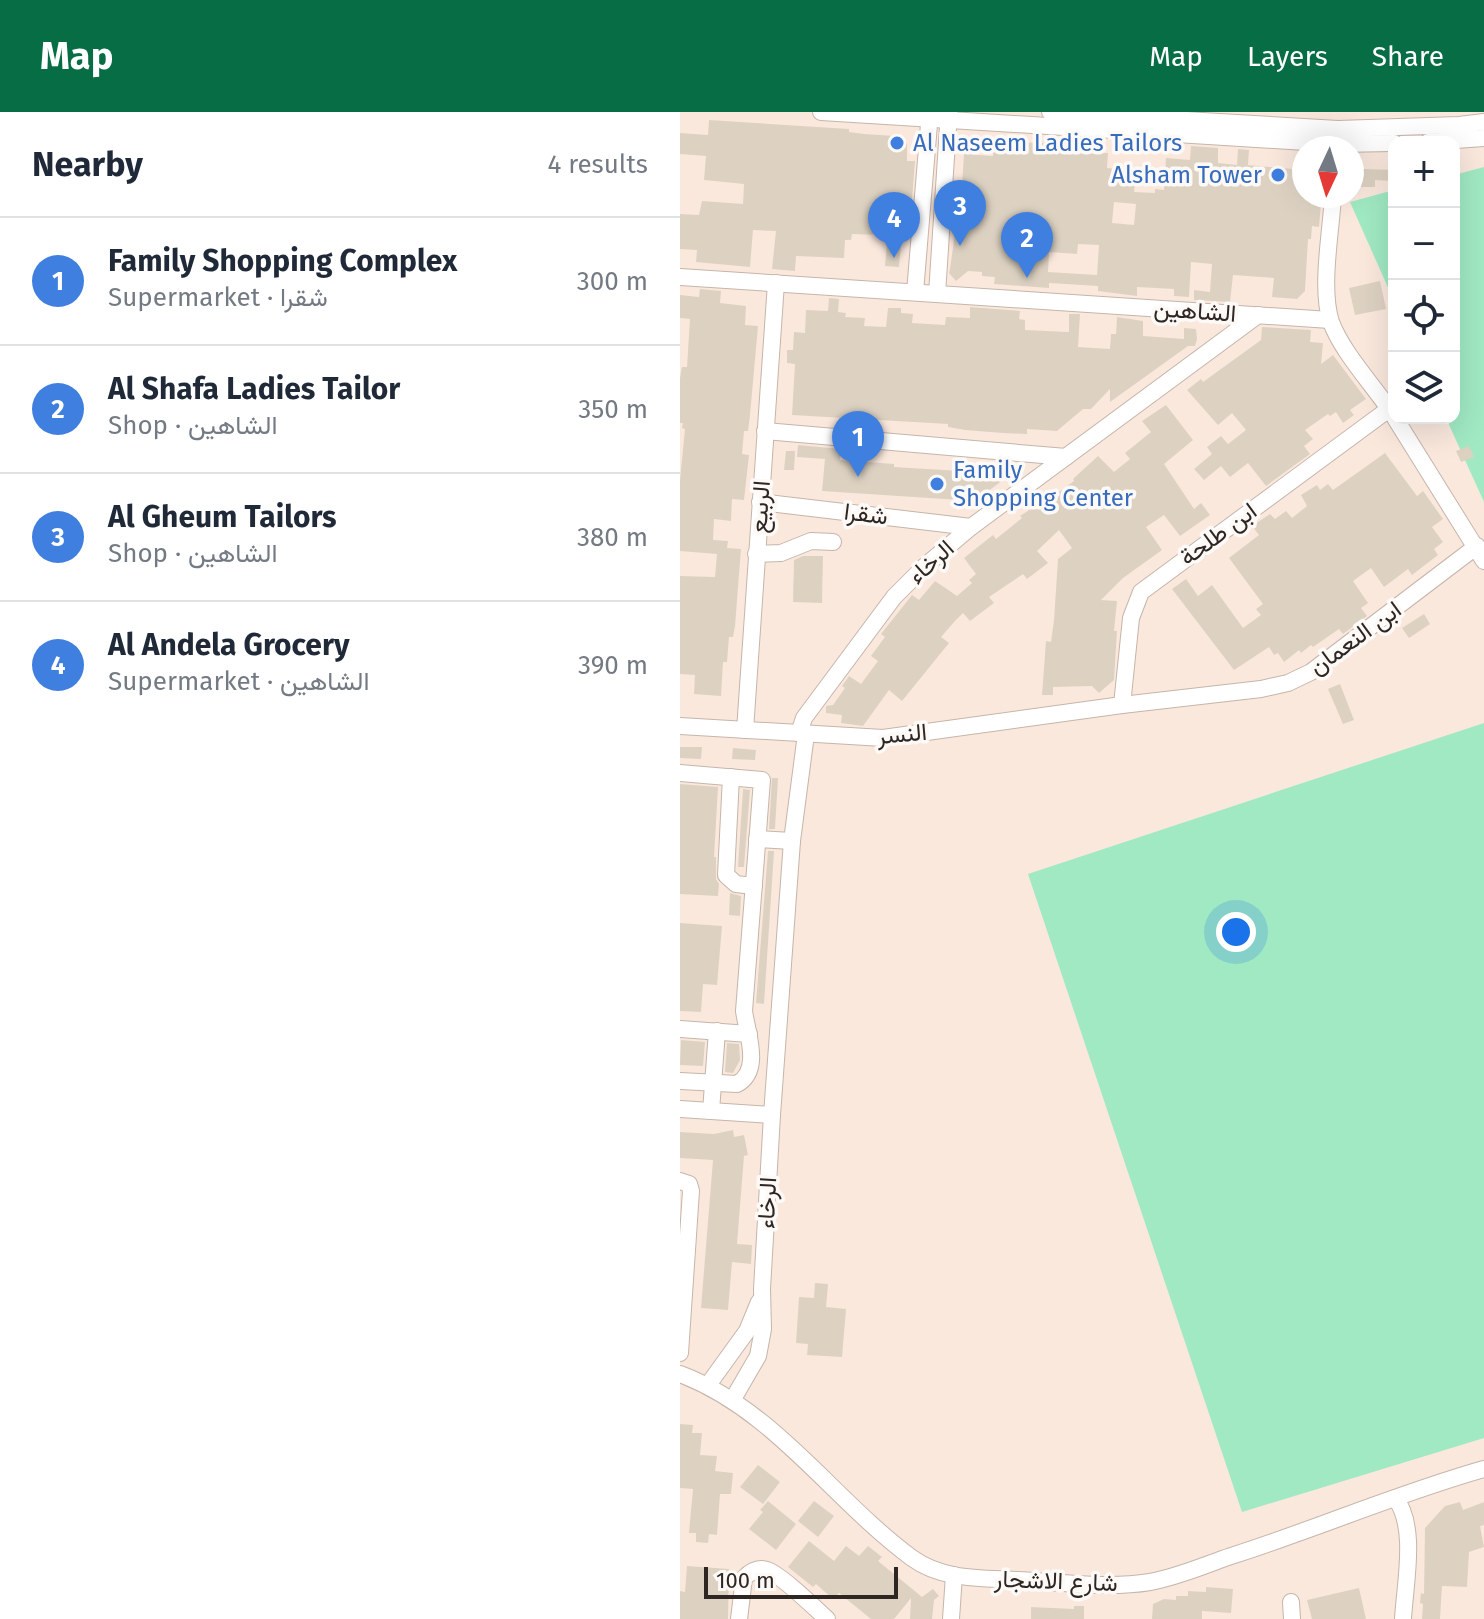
<!DOCTYPE html>
<meta charset="utf-8">
<style>
:root{--surface:#fff;--page:#f6f6f7;--text:#1f2937;--muted:#747a83;--line:#e0e1e3;--accent:#066d44}
body{margin:0;font-family:"Fira Sans",Vazirmatn,sans-serif;background:var(--page);color:var(--text)}
.controls{position:absolute;right:24px;top:24px;display:grid;overflow:hidden;border-radius:16px;box-shadow:0 8px 32px #0002}
.controls button{width:72px;height:72px;display:grid;place-items:center;padding:0;border:0;border-bottom:2px solid var(--line);background:var(--surface);color:var(--text);font:40px sans-serif}
.compass{position:absolute;left:612px;top:24px;width:72px;height:72px;border-radius:50%;background:var(--surface);box-shadow:0 8px 32px #0002;rotate:184deg}
.scale{position:absolute;left:24px;bottom:20px;width:194px;box-sizing:border-box;padding-left:8px;border:4px solid #2d2622;border-top:0;font-size:22px;line-height:28px;white-space:nowrap;color:#2d2622;-webkit-text-stroke:6px #fcf9f6;paint-order:stroke}
.you{position:absolute;left:556px;top:820px;width:28px;height:28px;margin:-20px;border:6px solid #fff;border-radius:50%;background:#1a73e8;box-shadow:0 0 0 12px #1a73e833}
.badge{display:grid;place-items:center;width:52px;height:52px;border-radius:50%;background:var(--accent);color:#fff;font-size:26px;font-weight:700}
.pin{position:absolute;translate:-50% -66px;filter:drop-shadow(0 2px 4px #0008)}
.pin::after{content:'';position:absolute;top:42px;width:28px;height:24px;background:inherit;clip-path:polygon(0 0,100% 0,50% 100%)}
.list{margin:0;padding:0;list-style:none}
h2{display:flex;justify-content:space-between;align-items:center;height:104px;margin:0;padding:0 32px;font-size:34px}
h2 small{font-size:26px;font-weight:400;color:var(--muted)}
.list li{display:grid;grid-template-columns:52px 1fr auto;gap:24px;align-items:center;box-sizing:border-box;height:128px;padding:0 32px;border-top:2px solid var(--line)}
.list b{display:block;font-size:30px;white-space:nowrap}
.list p{margin:0;font-size:26px;white-space:nowrap;color:var(--muted)}
.list em{font-size:26px;font-style:normal;color:var(--muted)}
.icon{flex:none;width:44px;height:44px;fill:none;stroke:currentColor;stroke-width:2;stroke-linecap:round;stroke-linejoin:round}
.map{position:relative;flex:none;width:804px;height:1507px;overflow:hidden}
header{display:flex;align-items:center;gap:48px;box-sizing:border-box;height:112px;padding:0 40px;background:var(--accent);color:#fff}
header strong{font-size:38px}
nav{display:flex;gap:44px;margin-inline-start:auto;font-size:28px}
main{display:flex}
aside{flex:1;background:var(--surface)}
.map>svg:first-child{display:block}
.green{fill:#a0e9c3}
.building{fill:#ddd2c2;fill-rule:evenodd}
.lines{fill:none;stroke-linecap:round;stroke-linejoin:round}
.minor-casing{stroke:#c6b5aa;stroke-width:18}
.minor{stroke:#fff;stroke-width:16}
.shop-dot{fill:#3f7fe0;stroke:#fcf9f6;stroke-width:3}
.labels{text-anchor:middle;stroke-width:7;stroke-linejoin:round;paint-order:stroke}
.shop-label{font-size:24px;fill:#366cbe;stroke:#fcf9f6;text-anchor:start}
.street-label{font-size:24px;fill:#2d2622;stroke:#fcf9f6}
</style>
<header>
<strong>Map</strong>
<nav><a>Map</a><a>Layers</a><a>Share</a></nav>
</header>
<main>
<aside>
<h2>Nearby<small>4 results</small></h2>
<ul class="list">
<li><span class="badge" style="background:#3f7fe0">1</span><div><b>Family Shopping Complex</b><p>Supermarket · شقرا</p></div><em>300 m</em></li>
<li><span class="badge" style="background:#3f7fe0">2</span><div><b>Al Shafa Ladies Tailor</b><p>Shop · الشاهين</p></div><em>350 m</em></li>
<li><span class="badge" style="background:#3f7fe0">3</span><div><b>Al Gheum Tailors</b><p>Shop · الشاهين</p></div><em>380 m</em></li>
<li><span class="badge" style="background:#3f7fe0">4</span><div><b>Al Andela Grocery</b><p>Supermarket · الشاهين</p></div><em>390 m</em></li>
</ul>
</aside>
<div class="map">
<svg width="804" height="1507" viewBox="0 0 804 1507">
<rect width="100%" height="100%" fill="#fae8dd"/>
<g class="green">
<path d="M804 55V390L766 306H774V63Z"/>
<path d="M714 78V189L670 90Z"/>
<path d="M804 611V1326L562 1400 348 762Z"/>
</g>
<g class="building">
<path d="M29 8 169 17V20L184 22 215 24 218 21 227 31V49H235L232 88 218 87V94L206 93V100L201 99 200 123 172 122 171 128H165L164 146 116 144 115 159 92 157 96 119 73 118 70 155 16 150 17 138 0 137V102L19 103 22 89 63 92 64 72 24 68 26 44 0 42V21L28 23Z"/>
<path d="M314 29 381 32V42L428 41 427 56 456 59 454 80 475 81V77L484 78 486 46 510 48 511 34 538 36V51L557 53 558 37 569 38 568 53 613 57V53H624V86H632V91H641L639 115 632 114 631 127H628L625 179 617 187 592 185 594 166 553 163 550 190 514 188V178L530 180 532 152 511 150 509 185 494 184V177L457 175V184L418 179V174L369 171V176L314 172 315 165 302 164V160L288 159 276 169 269 161 270 157 275 121H279L284 42 313 44ZM434 90 456 92 454 113 432 111ZM398 132 419 133 417 163 368 160 369 140 397 142Z"/>
<path d="M682 57 714 58V69L695 68V75H681Z"/>
<path d="M207 131 221 132 219 155 205 154Z"/>
<path d="M700 169 706 197 675 203 669 176Z"/>
<path d="M20 177 41 179 40 191 66 194 65 213 78 214 70 303 68 319H64L62 342 69 343 64 388 52 387 51 409 34 407 33 428 48 429 47 436 61 437 55 514 53 525H49L47 550H43L41 584 14 582 15 563 0 562V464L35 465 37 442 0 439V368L5 317 2 316 3 311H0V266L2 255H7L10 207 0 206V183L19 185Z"/>
<path d="M149 186 159 187 158 200 166 201 165 205 185 206 184 214 206 215 208 196H221V201L233 202 232 211 265 213 266 205 290 206V195L340 199 339 207 345 208V218L389 220V202H400L398 235 430 237 431 222H436L437 205 463 209V224L504 227V216L516 217 517 227 515 234H508L430 290V277L411 297H403L377 319 347 317V322L323 321 285 318 268 315V312L112 303 115 252 107 251V238H113L114 220 125 221 126 198 148 199Z"/>
<path d="M582 215 631 218 630 230 643 231 641 252 653 243 686 287 670 298 674 303 663 311 656 300 650 304 648 302 625 318 633 327 624 334 630 342 586 374 568 351 550 365 541 354 524 368 514 357 532 342 527 335 541 324 548 332 566 318 552 301 538 313 507 278 521 267 523 270 581 228Z"/>
<path d="M486 293 513 328 484 352 514 397 521 391 530 403 500 424 484 403 466 415 482 438 443 466 421 488 437 489 434 519H437L434 568 419 581 412 574 373 575V583H362L366 529 371 530 374 508 378 447 392 436 379 418 357 439 368 451 347 467 343 462 309 485 314 491 290 509 283 501 275 509 261 525 269 531 222 589 209 578 183 614 161 611 162 603 146 601V594L153 593 165 576 162 574 169 564 181 572 198 549 191 544 205 525 201 522 232 483 239 488 255 469 277 484 292 471 289 468 296 462 284 446 313 423 316 427 342 406 340 404 363 389 364 391 394 369 393 367 418 344 434 360 450 347 445 341 471 320 462 309Z"/>
<path d="M118 333 161 337 160 348 214 352V355L331 362 295 389 142 379 145 347 117 345Z"/>
<path d="M789 334 794 345 781 350 776 339Z"/>
<path d="M106 339H115L114 358H104Z"/>
<path d="M705 341 737 384 743 379 763 407 752 415 763 430 754 437 758 443 732 463 728 457 704 475 691 456 673 469 688 491 681 496 687 504 663 522 659 517 633 535 631 533 621 541 619 538 604 550 598 541 594 543 589 535 554 558 492 477 506 467 518 484 532 473 563 516 581 503 576 497 583 492 549 446 579 423 572 414 590 402 595 407 606 399 612 406 627 394 621 383 637 373 640 378 648 372 653 378Z"/>
<path d="M123 444H143L142 491 113 490 114 448Z"/>
<path d="M744 502 750 512 729 526 722 516Z"/>
<path d="M660 572 674 608 663 612 648 577Z"/>
<path d="M0 635H22L21 647 0 646Z"/>
<path d="M53 636 76 638 75 648 52 647Z"/>
<path d="M92 666H98L95 717H89Z"/>
<path d="M0 672 38 675 34 745H36V767L39 772 38 784 0 782Z"/>
<path d="M63 677 70 678 64 755H58Z"/>
<path d="M88 739H94L84 892 76 891Z"/>
<path d="M50 781 61 784 60 804 49 803Z"/>
<path d="M0 811 42 814 37 873 23 872 21 900 0 899Z"/>
<path d="M1 928 25 930 23 954 0 953Z"/>
<path d="M47 931 59 932 60 948 53 961 45 960Z"/>
<path d="M53 1018 54 1025 64 1023 68 1043 64 1044 57 1132 72 1133 71 1152 52 1150 48 1198 21 1196 33 1048 0 1046V1020L34 1022Z"/>
<path d="M135 1171 148 1172 146 1195 166 1197 162 1245 127 1243 128 1232 116 1231 119 1185 134 1186Z"/>
<path d="M0 1312 13 1313 12 1321H22L20 1343 37 1344 35 1359 53 1361 51 1382H40L37 1423 29 1422 28 1431 16 1430V1421H9L13 1377 0 1376Z"/>
<path d="M78 1353 100 1370 83 1392 60 1375Z"/>
<path d="M88 1389 116 1412 96 1438 69 1417 83 1400 80 1398Z"/>
<path d="M134 1389 154 1404 138 1425 118 1409Z"/>
<path d="M780 1390 783 1398 804 1390V1413L800 1414 804 1435 789 1440 787 1475 762 1474 760 1507H742L743 1492 740 1491 741 1481 744 1482 745 1416 765 1394Z"/>
<path d="M129 1429 154 1449 166 1434 179 1444 188 1434 202 1445 198 1449 242 1485 253 1477 259 1484 254 1488 252 1507H230L231 1486 214 1507H191L159 1481 153 1487 136 1472 133 1475 108 1455Z"/>
<path d="M7 1454 49 1457 48 1507H0V1479L5 1480Z"/>
<path d="M526 1475 553 1477 551 1501 522 1499V1507H472L473 1492 484 1487 496 1488V1484H508V1479L526 1480Z"/>
<path d="M679 1476 686 1507H632L627 1488Z"/>
<path d="M394 1494H404V1507H351V1495L394 1497Z"/>
</g>
<g class="lines">
<g class="minor-casing">
<g id="minor">
<path d="M141 0 657 32 714 31"/>
<path d="M370 0 658 17 779 13 804 10"/>
<path d="M748 30 804 26"/>
<path d="M653 84C651 120 640 176 651 210 663 242 695 275 714 304"/>
<path d="M0 165 650 208"/>
<path d="M235 180 250 0"/>
<path d="M257 182 269 0"/>
<path d="M715 306 804 449"/>
<path d="M85 319 386 345"/>
<path d="M80 390 291 415"/>
<path d="M76 442 101 441 131 429 153 430"/>
<path d="M442 593 451 506 461 480 709 297"/>
<path d="M0 614 203 626 442 593 581 577 608 571 631 560 797 434"/>
<path d="M65 618 96 171"/>
<path d="M119 621 124 606 214 485 245 454 291 415 578 203"/>
<path d="M0 661 82 668 64 899C67 921 82 959 57 972L0 969"/>
<path d="M51 665 46 763 56 772 74 774"/>
<path d="M77 727 112 729"/>
<path d="M0 917 69 922"/>
<path d="M0 997 92 1003"/>
<path d="M31 999 37 919"/>
<path d="M0 1069 9 1072 11 1079 0 1241"/>
<path d="M0 1262C95 1298 152 1387 232 1446 262 1468 301 1466 337 1468 380 1470 427 1477 470 1470 498 1465 525 1453 551 1444 636 1417 719 1381 804 1357"/>
<path d="M28 1273 67 1219 79 1190"/>
<path d="M53 1287 78 1244 83 1217 82 1177 92 1003 112 729 126 622"/>
<path d="M716 1387C737 1416 725 1471 723 1507"/>
<path d="M611 1490 612 1507"/>
<path d="M59 1507 64 1466C70 1460 78 1455 87 1458 100 1462 135 1496 147 1507"/>
<path d="M271 1507 274 1463"/>
</g>
</g>
<use href="#minor" class="minor"/>
</g>
<g class="shop-dot">
<circle cx="217" cy="31" r="8"/>
<circle cx="598" cy="63" r="8"/>
<circle cx="257" cy="372" r="8"/>
</g>
<g class="labels">
<g class="shop-label">
<text x="233" y="39">Al Naseem Ladies Tailors</text>
<text x="582" y="71" text-anchor="end">Alsham Tower</text>
<text x="273" y="366">Family<tspan x="273" dy="28">Shopping Center</tspan></text>
</g>
<g class="street-label">
<text transform="translate(515 199) rotate(4)" y="8">الشاهين</text>
<text transform="translate(80 395) rotate(-86)" y="8">الربيع</text>
<text transform="translate(186 402) rotate(7)" y="8">شقرا</text>
<text transform="translate(538 422) rotate(-36)" y="8">ابن طلحة</text>
<text transform="translate(251 450) rotate(-42)" y="8">الرخاء</text>
<text transform="translate(675 526) rotate(-36)" y="8">ابن النعمان</text>
<text transform="translate(222 622) rotate(-5)" y="8">النسر</text>
<text transform="translate(87 1091) rotate(-87)" y="8">الرخاء</text>
<text transform="translate(376 1469) rotate(2)" y="8">شارع الاشجار</text>
</g>
</g>
</svg>
<div class="controls">
<button>+</button>
<button>−</button>
<button><svg class="icon" aria-label="locate" viewBox="0 0 24 24"><circle cx="12" cy="12" r="6"/><path d="M12 2v4M12 18v4M2 12h4M18 12h4"/></svg></button>
<button><svg class="icon" aria-label="layers" viewBox="0 0 24 24"><path d="M12 4l9 5-9 5-9-5zM3 14l9 5 9-5"/></svg></button>
</div>
<svg class="compass" viewBox="-18 -18 36 36"><path d="M0-13l5 13h-10z" fill="#e53935"/><path d="M0 13l5-13h-10z" fill="#747a83"/></svg>
<div class="scale">100 m</div>
<div class="you"></div>
<div class="pin badge" style="left:178px;top:365px;background:#3f7fe0">1</div>
<div class="pin badge" style="left:347px;top:166px;background:#3f7fe0">2</div>
<div class="pin badge" style="left:280px;top:134px;background:#3f7fe0">3</div>
<div class="pin badge" style="left:214px;top:146px;background:#3f7fe0">4</div>
</div>
</main>
